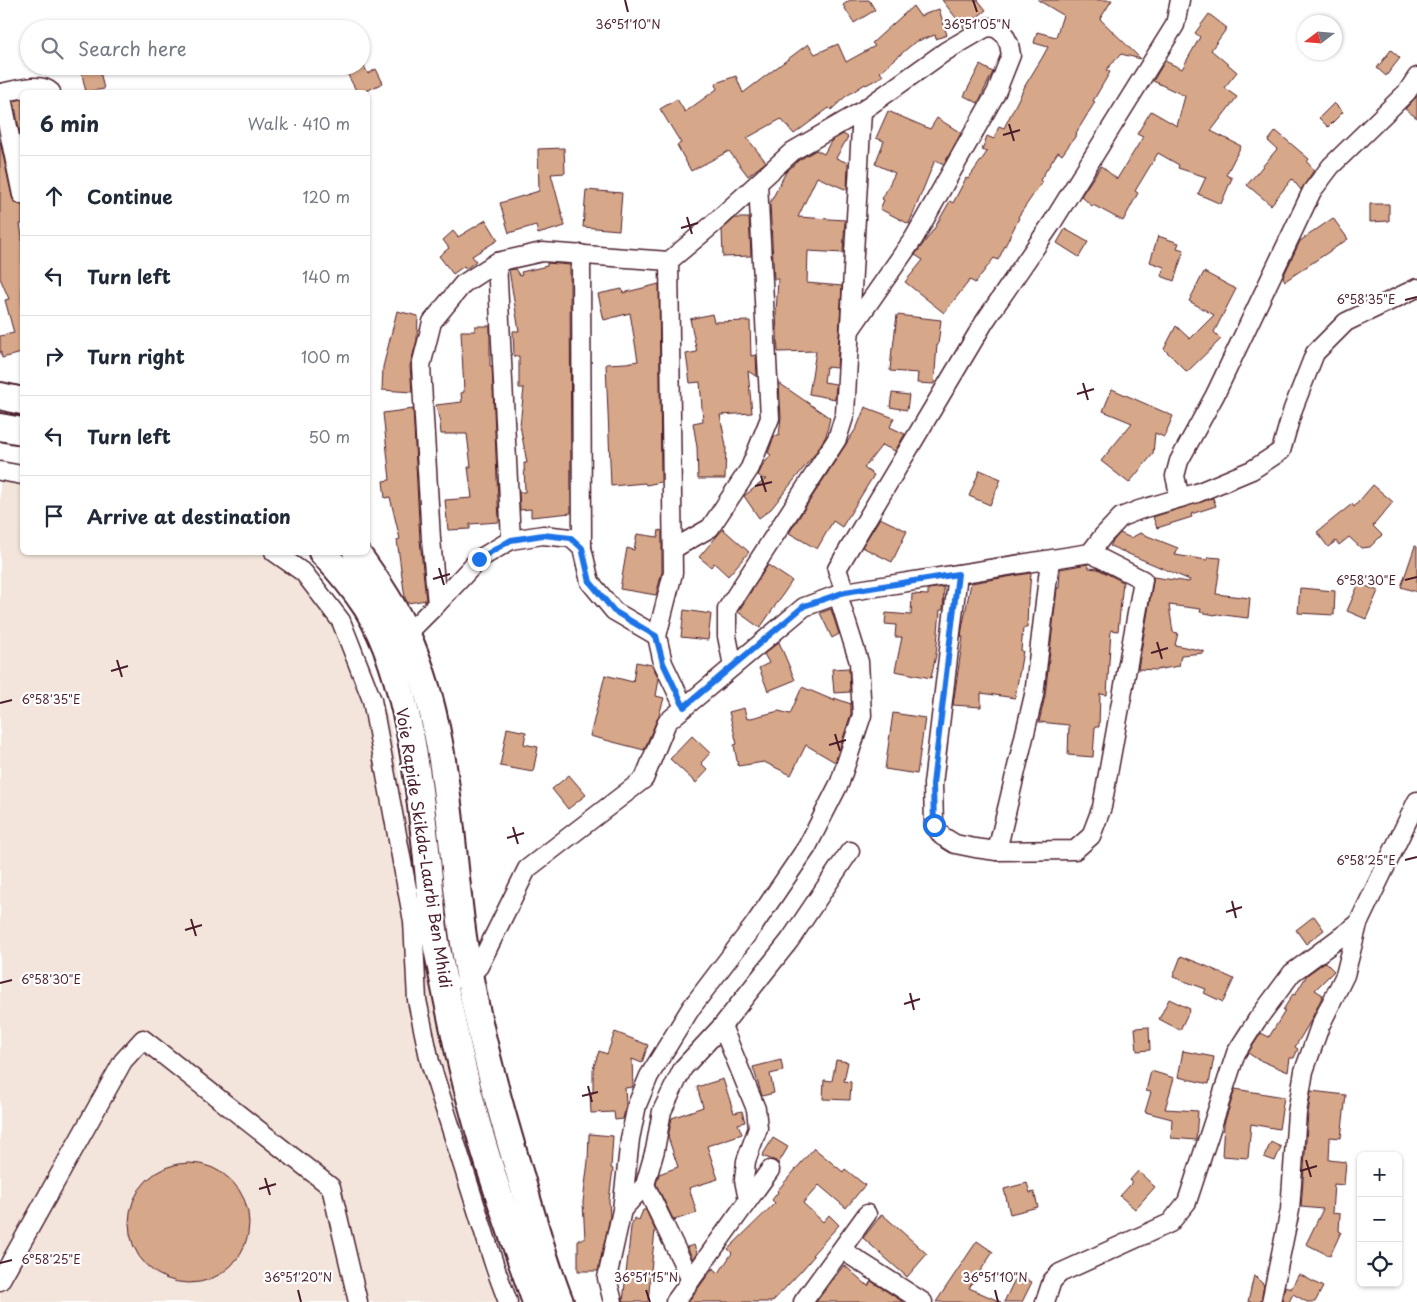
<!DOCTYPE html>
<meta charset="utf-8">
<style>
:root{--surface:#fff;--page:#f6f6f7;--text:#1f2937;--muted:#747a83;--line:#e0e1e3}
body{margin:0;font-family:"Playpen Sans",sans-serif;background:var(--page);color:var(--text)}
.controls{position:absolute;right:15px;bottom:15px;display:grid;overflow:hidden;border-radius:8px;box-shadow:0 1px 4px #0004}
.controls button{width:45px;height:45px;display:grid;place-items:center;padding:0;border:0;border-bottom:1px solid var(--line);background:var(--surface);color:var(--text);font:25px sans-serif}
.compass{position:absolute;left:1297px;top:15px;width:45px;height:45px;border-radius:50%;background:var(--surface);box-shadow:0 1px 4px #0004;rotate:254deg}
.stop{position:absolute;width:15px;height:15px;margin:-11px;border:4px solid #1a73e8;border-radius:50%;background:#fff}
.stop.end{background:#1a73e8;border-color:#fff;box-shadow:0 1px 5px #0008}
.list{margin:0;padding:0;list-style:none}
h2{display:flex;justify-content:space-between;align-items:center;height:65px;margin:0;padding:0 20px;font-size:21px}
h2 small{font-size:16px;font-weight:400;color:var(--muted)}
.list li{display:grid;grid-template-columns:32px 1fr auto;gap:15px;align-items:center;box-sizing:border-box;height:80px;padding:0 20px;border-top:1px solid var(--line)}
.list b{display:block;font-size:19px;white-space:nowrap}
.list em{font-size:16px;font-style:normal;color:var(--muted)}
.icon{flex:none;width:28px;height:28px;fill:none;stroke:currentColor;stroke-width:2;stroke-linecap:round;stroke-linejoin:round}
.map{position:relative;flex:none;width:1417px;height:1302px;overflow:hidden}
.search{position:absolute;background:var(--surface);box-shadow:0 1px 4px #0004;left:20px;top:20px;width:350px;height:55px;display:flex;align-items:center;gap:12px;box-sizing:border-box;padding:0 18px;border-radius:28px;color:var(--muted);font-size:19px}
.panel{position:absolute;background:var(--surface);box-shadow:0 1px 4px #0004;left:20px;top:90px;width:350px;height:465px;border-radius:8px}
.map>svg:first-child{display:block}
.built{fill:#f3e5dc}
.building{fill:#d7a789;stroke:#4a1f2b}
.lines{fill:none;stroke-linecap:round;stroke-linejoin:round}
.minor-casing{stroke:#4a1f2b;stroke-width:21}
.highway-casing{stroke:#4a1f2b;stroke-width:30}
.minor{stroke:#fff;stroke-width:18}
.highway{stroke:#fff;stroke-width:26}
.route{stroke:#1a73e8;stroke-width:6}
.ticks{fill:none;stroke:#4a1f2b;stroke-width:2}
.labels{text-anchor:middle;stroke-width:4.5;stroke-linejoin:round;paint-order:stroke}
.street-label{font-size:16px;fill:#4a1f2b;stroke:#fff}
.ticks-label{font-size:12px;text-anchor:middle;fill:#4a1f2b;stroke:#fff;stroke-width:4.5;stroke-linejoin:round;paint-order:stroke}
</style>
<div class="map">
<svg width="1417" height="1302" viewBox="0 0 1417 1302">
<rect width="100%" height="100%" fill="#fff"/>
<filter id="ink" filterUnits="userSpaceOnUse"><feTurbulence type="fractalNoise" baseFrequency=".02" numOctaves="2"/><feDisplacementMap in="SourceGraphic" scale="10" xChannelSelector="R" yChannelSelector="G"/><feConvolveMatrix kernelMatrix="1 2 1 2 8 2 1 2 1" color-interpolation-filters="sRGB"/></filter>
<g filter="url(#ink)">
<path class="built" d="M22 469V552L295 553 325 585 352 623 373 671 390 723 484 1271 501 1302H0V471Z"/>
<g class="building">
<path d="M850 0H869L875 10 854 23 843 5Z"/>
<path d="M942 0H978L986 10 964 28Z"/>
<path d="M1038 0H1112L1100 19 1141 59 1121 54 1106 70 1110 72 1093 101 1095 102 1076 133 1077 134 1062 155 1058 152 1040 180 1042 182 1018 217 1019 218 998 260 994 258 975 283 970 280 944 313 905 282 923 260 915 255 934 229 950 201 953 203 966 178 968 179 987 152 982 150 987 136 994 139 999 126 1004 128 1026 84 1042 58 1048 47 1034 43 1037 32 1056 37 1063 15Z"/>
<path d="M913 6 920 16 939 9 947 35 936 39 935 35 915 42 880 72 883 76 866 85 865 84 845 97 831 110 829 108 794 134 781 119 747 138 766 162 748 176 729 151 691 171 677 145 681 143 660 109 677 99 685 112 717 89 716 83 736 76 743 93 808 44 815 54 838 44 846 62 875 46 872 43Z"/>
<path d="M1209 14 1227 28 1211 50 1237 72 1224 88 1237 97 1211 131 1241 146 1226 175 1232 178 1221 204 1198 194 1206 177 1178 168 1179 165 1158 153 1135 191 1138 193 1123 221 1093 205 1092 206 1081 196 1101 166 1117 179 1143 137 1137 134 1151 111 1177 126 1185 96 1153 81 1165 61 1182 69 1200 37 1195 33Z"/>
<path d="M1391 50 1400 58 1386 76 1377 68Z"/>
<path d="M980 65 993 72 978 103 964 96Z"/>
<path d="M80 66H99L104 89 86 92Z"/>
<path d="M343 66H364L368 74 376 69 383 83 364 92H357Z"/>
<path d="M1417 96V118L1405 109Z"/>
<path d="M22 99V145L14 101Z"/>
<path d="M1334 103 1343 112 1328 127 1319 118Z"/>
<path d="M888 111 930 129 937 118 961 133 944 164 935 160 909 224 880 209 884 200 882 199 895 173 875 164 884 141 876 138Z"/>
<path d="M1276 131 1309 159 1307 162 1314 170 1301 190 1292 179 1271 205 1247 185 1277 149 1268 141Z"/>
<path d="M843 134 848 137 836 158 848 163 847 190 817 177 798 217 845 220 843 253 808 251 807 283 842 286 837 368 826 367 824 382 836 384 835 399 809 394 816 351 778 352 776 313 778 279H774L770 203 786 172 799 160 816 150 824 154 831 141Z"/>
<path d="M0 141 12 197 14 202 22 205V224H20L22 236V353L2 358 0 349V336L14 333 5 300 9 299 0 278Z"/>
<path d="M564 148 565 173 551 174 565 226 538 234 536 225 509 233 500 203 539 191 538 149Z"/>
<path d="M586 190 622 193 619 230 583 227Z"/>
<path d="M1370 204H1389V221L1370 222Z"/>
<path d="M735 218H749L751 256 723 257 722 230Z"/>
<path d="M1333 218 1348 239 1285 281 1283 277 1300 241Z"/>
<path d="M486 220 498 240 472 256 476 261 466 269 464 266 453 274 439 256 449 248 443 240 453 231 458 237Z"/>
<path d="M1065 229 1088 242 1079 257 1057 243Z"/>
<path d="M1158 236 1179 243 1177 248 1184 250 1174 281 1161 276 1164 267 1150 262Z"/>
<path d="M547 263 570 265 571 513 531 517V509L520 510 519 492H525L524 463H527L520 425 524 388H519V356H514L513 331H519L509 270 515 269 520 276 522 275 521 272 547 266Z"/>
<path d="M1204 272 1236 289 1214 332 1221 339 1187 372 1164 349 1176 326 1190 339 1214 315 1189 301Z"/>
<path d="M659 284 661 482 646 485 645 483 611 486 606 364 626 363 638 361 630 313 604 320 598 294 622 289 623 293Z"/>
<path d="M397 311 418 316 417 340 410 366 412 392 382 390 383 367Z"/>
<path d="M712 314 714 322 750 321 751 356 756 355 757 377 748 371 752 413 720 415 726 446 725 479H698L697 447 693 423 703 421 700 382 690 383 686 354 697 352 690 319Z"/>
<path d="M897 315 941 320 938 345H937L934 384 917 383 918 373 890 371 892 348H893Z"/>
<path d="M475 326H490V366H492L499 522 470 524V529L448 530 445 500 472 498 468 467H471L467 434H441L440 423 436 405 462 402 461 393 464 392 461 331H475Z"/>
<path d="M779 383 830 418 826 436 814 455 771 509 759 518 744 496 766 479H763L758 475 763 465 771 455 768 453 774 436H779L781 417Z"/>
<path d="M1112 389 1173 416 1164 437 1155 433 1153 454 1129 483 1101 461 1132 423 1103 411Z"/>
<path d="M892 393 909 395 907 410 890 407Z"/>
<path d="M865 407 894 418 890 427 905 434 895 451 882 445 864 468 874 475 842 527 833 521 817 549 789 533 857 427Z"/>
<path d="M413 409 420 540 426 600 408 603 405 598 397 540 400 539 390 497 385 498 383 481 390 480 383 413Z"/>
<path d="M980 470 1001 479 990 505 969 496Z"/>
<path d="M1373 485 1393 502 1373 526 1382 535 1370 547 1361 548 1349 537 1339 545 1336 541 1328 547 1317 532 1352 504 1354 507Z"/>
<path d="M1213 498 1216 506 1191 514 1192 517 1157 528 1153 517Z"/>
<path d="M880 518 907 531 892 562 862 547Z"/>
<path d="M723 529 749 552 728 576 714 563 711 567 699 557Z"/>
<path d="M659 530 662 531V572L656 595 620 589 627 548 634 550 637 534 658 537Z"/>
<path d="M1120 533 1131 538 1140 533 1178 548 1175 555 1207 560 1208 557 1221 558 1216 594 1250 598 1248 618 1216 614 1215 615 1200 612 1201 609 1169 605 1173 632 1178 633 1175 645 1204 651V653L1181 655 1179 666 1156 670 1138 669 1153 582V577L1189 582 1190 580 1110 546 1113 541Z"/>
<path d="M1415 546 1417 547V592L1401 587Z"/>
<path d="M1088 564 1089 568 1098 569 1123 582 1118 631 1111 630 1107 695 1100 694 1099 727H1095L1093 757 1068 755 1069 725 1039 722 1045 696 1057 588H1059L1060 569Z"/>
<path d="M768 565 792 581 760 628 738 612Z"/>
<path d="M1031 573 1029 598H1028L1027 628H1023L1021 651H1023L1015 698 981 693V707L953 705 963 637H961L962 629 971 583Z"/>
<path d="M1359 583 1378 591 1366 619 1347 611Z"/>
<path d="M944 587 943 610H940L936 655 931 678 895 671 902 637H895L896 625 885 624 886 613 911 615 912 594 928 595V589Z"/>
<path d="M1300 588 1335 591 1334 615 1298 613Z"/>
<path d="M831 609 839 634 832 638 820 613Z"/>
<path d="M684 610 711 614 708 640 681 637Z"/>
<path d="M779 642 795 680 768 691 759 668 769 663 764 654Z"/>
<path d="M636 662 652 665 659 679 656 696 664 698 659 715 644 750 590 736 605 675 633 682Z"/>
<path d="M849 668 850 692 834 693 832 669Z"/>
<path d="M802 687 835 701 834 698 851 704V714L835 762 806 745 791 775 764 762 738 766 734 745 737 744 729 712 744 708 747 719 779 711 790 714Z"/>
<path d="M893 713 925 718 917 774 885 769Z"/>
<path d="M507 728 526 732 524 744 538 747 533 772 500 766Z"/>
<path d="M692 736 710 753 701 763 708 770 696 783 670 759Z"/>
<path d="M569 775 586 795 568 809 552 789Z"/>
<path d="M1314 916 1324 930 1306 944 1296 930Z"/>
<path d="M1181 956 1206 966 1234 979 1223 1002 1204 993 1206 989 1173 977Z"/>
<path d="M1325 962 1334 971 1315 990 1323 995 1310 1022 1295 1047 1298 1049 1294 1058H1290L1288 1072 1257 1059 1248 1053 1261 1033 1269 1037 1285 1011 1283 1010 1293 994 1295 995 1307 975Z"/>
<path d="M1169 999 1190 1009 1180 1030 1159 1019Z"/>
<path d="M1149 1027 1150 1050 1137 1051 1135 1028Z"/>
<path d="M615 1032 648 1045 642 1063 632 1059 633 1087 625 1088 626 1105 623 1119 615 1120 614 1112 591 1113 590 1093H593V1069L599 1051 607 1054Z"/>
<path d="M1183 1051 1214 1057 1209 1084 1178 1077Z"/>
<path d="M781 1060 783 1071 770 1074 774 1093 762 1096 753 1067Z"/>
<path d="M836 1060 848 1062 844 1081 851 1082 850 1100 823 1099 824 1080 832 1081Z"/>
<path d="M1151 1071 1174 1078 1165 1109 1198 1111 1196 1140 1171 1138 1172 1119 1145 1112 1151 1092 1146 1091Z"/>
<path d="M723 1079 734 1113 742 1111 745 1122 738 1124 742 1134 707 1146 718 1179 689 1188 697 1213 674 1220 676 1221H674L656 1184 659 1174 678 1167 668 1137 672 1118 703 1107 697 1087Z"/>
<path d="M1235 1089 1284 1097 1279 1129 1251 1124 1248 1158 1222 1156 1224 1124Z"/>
<path d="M1311 1091 1346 1095 1341 1138 1330 1137 1329 1160 1346 1162 1344 1185 1334 1184 1332 1213 1340 1214 1339 1231 1341 1232 1330 1256 1306 1244 1323 1209 1301 1207 1308 1114Z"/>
<path d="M589 1134 613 1136 611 1168 613 1169 609 1200 610 1217 598 1271H578V1239H585L583 1202 588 1161Z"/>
<path d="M773 1138 788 1147 778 1164 776 1161 762 1156Z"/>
<path d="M1271 1142 1281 1147 1275 1161 1264 1157Z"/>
<path d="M814 1148 843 1172 845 1169 865 1185 846 1208 819 1185 803 1203 823 1222 829 1215 839 1225 812 1255 814 1256 803 1269 772 1302H688L713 1268 719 1273 732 1253 728 1249 775 1203 772 1200 778 1192 777 1191Z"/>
<circle cx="189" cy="1223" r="60"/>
<path d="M1138 1171 1155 1187 1135 1209 1120 1196 1132 1183 1130 1180Z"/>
<path d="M1027 1183 1030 1193 1034 1192 1038 1207 1010 1214 1004 1189Z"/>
<path d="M643 1210H646L655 1230 648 1302H623L631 1227 634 1218 639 1220Z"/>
<path d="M882 1214 927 1254 907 1277 863 1238Z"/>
<path d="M977 1241 993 1252 969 1288 1001 1302H936Z"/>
<path d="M694 1245 697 1253 693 1259 687 1247Z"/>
<path d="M844 1265 868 1286 871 1281 903 1302H816Z"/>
<path d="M1299 1274 1323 1287 1315 1302H1307L1293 1294 1289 1302H1282L1285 1286 1291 1289Z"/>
<path d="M1017 1275 1032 1282 1022 1302H1004Z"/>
<path d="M1254 1275 1264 1285 1261 1302H1248Z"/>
</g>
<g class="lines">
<g class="minor-casing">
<g id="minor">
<path d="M0 93C14 91 40 81 51 92"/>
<path d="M1 93 22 195"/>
<path d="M581 254 582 548"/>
<path d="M497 262 511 540"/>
<path d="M0 471 22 475"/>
<path d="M1180 498 1175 476 1179 461 1215 395 1312 191 1331 166 1407 92 1417 77"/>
<path d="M673 549 710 528 750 468 770 418 758 183"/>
<path d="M274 552 304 573 341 621 372 700 413 921 417 1000 430 1062 495 1267 508 1302"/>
<path d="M958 574 933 784 934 825 942 836 955 844 975 848 997 851 1075 850 1091 836 1102 807 1143 580 1090 553"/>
<path d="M845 592 837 569 985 321 1052 223 1175 25 1180 0"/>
<path d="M437 604 479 559 511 540 543 535 571 538 582 548 590 582 614 611 657 636 663 663 684 707"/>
<path d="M407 634 437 604 431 539 421 366 432 322 463 284 497 262 542 252 669 261 712 225 793 151 862 111 946 51 987 27 996 28 1004 34 1009 44 1011 55 996 93 914 238 850 330"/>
<path d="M657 636 673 573 669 261"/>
<path d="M733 666 727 636V609L837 439 845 414 862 111"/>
<path d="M997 851 1034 695 1050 560"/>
<path d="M465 981 479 966 527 869 644 779 667 722 804 607 845 592 1090 553 1103 536 1121 517 1139 510 1197 493 1252 470 1281 451 1293 409 1315 353 1346 322 1417 288"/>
<path d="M722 1026 756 1109 758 1128 746 1161 744 1180 748 1200"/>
<path d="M645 1185 691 1280"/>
<path d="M622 1210 645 1185 655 1150 662 1111 683 1068 722 1026 790 940 850 851"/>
<path d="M842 1250 923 1302"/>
<path d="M0 1281 123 1061 143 1039 331 1187 358 1302"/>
<path d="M613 1302 607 1278 622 1210 630 1139 637 1105 649 1076 691 1008 754 925 807 847 840 782 862 715 859 662 838 595"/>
<path d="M675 1302 770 1170"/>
<path d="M803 1302 867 1214"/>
<path d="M1045 1302 1052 1281 1060 1273 1170 1223 1187 1202 1236 1053 1257 1020 1292 973 1358 924"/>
<path d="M1271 1302 1290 1210 1297 1113 1304 1071 1320 1026 1345 975 1358 924 1417 801"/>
</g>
</g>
<g class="highway-casing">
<g id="highway">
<path d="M0 396 22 401"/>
<path d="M0 427 22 431"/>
<path d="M322 552C339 570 354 588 367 608 409 677 420 789 428 869 431 895 432 922 437 948 447 998 457 1049 470 1098 488 1167 512 1235 536 1302"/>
<path d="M356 552C375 578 393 604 406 633 449 726 449 837 463 937 475 1019 497 1099 521 1178 533 1219 544 1262 560 1302"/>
</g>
</g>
<use href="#minor" class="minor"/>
<use href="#highway" class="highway"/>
</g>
</g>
<g class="lines" filter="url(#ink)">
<path class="route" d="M479 559 511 540 543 535 571 538 582 548 590 582 614 611 656 636 663 663 684 707 804 606 845 592 958 574 933 784 934 825"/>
</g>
<path class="ticks" d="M625 0 628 12M973 0 977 12M1009 124 1014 141M1003 135 1020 130M687 217 692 234M681 228 698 223M1405 300 1417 297M1083 383 1088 400M1077 394 1094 389M761 476 766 492M755 486 772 482M439 568 444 585M433 579 450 574M1405 580 1417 577M1157 642 1162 659M1151 653 1168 648M117 660 122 677M111 671 128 666M0 703 12 700M835 734 840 751M829 745 846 740M513 827 518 844M507 838 524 833M1405 860 1417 857M1232 901 1236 918M1226 912 1242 907M191 919 196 936M185 930 202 925M0 983 12 980M910 993 914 1010M904 1004 920 999M588 1086 592 1102M582 1096 598 1092M1306 1160 1311 1177M1300 1171 1317 1166M265 1178 270 1195M259 1189 276 1184M0 1263 12 1260M298 1290 301 1302M646 1290 650 1302M995 1290 998 1302"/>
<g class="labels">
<g class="street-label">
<text transform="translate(424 848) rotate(81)" y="6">Voie Rapide Skikda-Laarbi Ben Mhidi</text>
</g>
</g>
<g class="ticks-label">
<text x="628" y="29">36°51'10"N</text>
<text x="977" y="29">36°51'05"N</text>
<text x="1366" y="304">6°58'35"E</text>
<text x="1366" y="585">6°58'30"E</text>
<text x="51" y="704">6°58'35"E</text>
<text x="1366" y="865">6°58'25"E</text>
<text x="51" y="984">6°58'30"E</text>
<text x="51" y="1264">6°58'25"E</text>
<text x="298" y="1282">36°51'20"N</text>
<text x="646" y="1282">36°51'15"N</text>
<text x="995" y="1282">36°51'10"N</text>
</g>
</svg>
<div class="controls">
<button>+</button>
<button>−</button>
<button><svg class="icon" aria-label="locate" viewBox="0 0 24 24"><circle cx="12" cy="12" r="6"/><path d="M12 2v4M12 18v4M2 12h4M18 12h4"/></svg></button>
</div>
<svg class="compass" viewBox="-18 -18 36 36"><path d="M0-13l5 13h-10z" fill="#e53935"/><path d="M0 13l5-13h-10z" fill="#747a83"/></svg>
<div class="stop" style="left:934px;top:825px"></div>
<div class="stop end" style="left:479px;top:559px"></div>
<div class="search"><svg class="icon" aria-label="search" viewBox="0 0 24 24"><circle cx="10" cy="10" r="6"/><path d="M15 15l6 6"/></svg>Search here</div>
<section class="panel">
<h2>6 min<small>Walk · 410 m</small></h2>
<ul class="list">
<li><svg class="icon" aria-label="ahead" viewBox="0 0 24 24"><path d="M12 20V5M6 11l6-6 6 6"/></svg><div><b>Continue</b></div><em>120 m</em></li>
<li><svg class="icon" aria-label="left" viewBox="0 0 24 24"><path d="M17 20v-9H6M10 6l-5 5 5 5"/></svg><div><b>Turn left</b></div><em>140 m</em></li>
<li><svg class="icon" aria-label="right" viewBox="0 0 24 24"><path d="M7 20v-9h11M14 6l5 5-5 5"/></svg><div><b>Turn right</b></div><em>100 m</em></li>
<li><svg class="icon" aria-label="left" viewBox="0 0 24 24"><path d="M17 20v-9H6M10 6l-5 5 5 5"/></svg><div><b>Turn left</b></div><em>50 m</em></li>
<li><svg class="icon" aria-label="arrive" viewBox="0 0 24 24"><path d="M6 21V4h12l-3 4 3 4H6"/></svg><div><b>Arrive at destination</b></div></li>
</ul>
</section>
</div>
